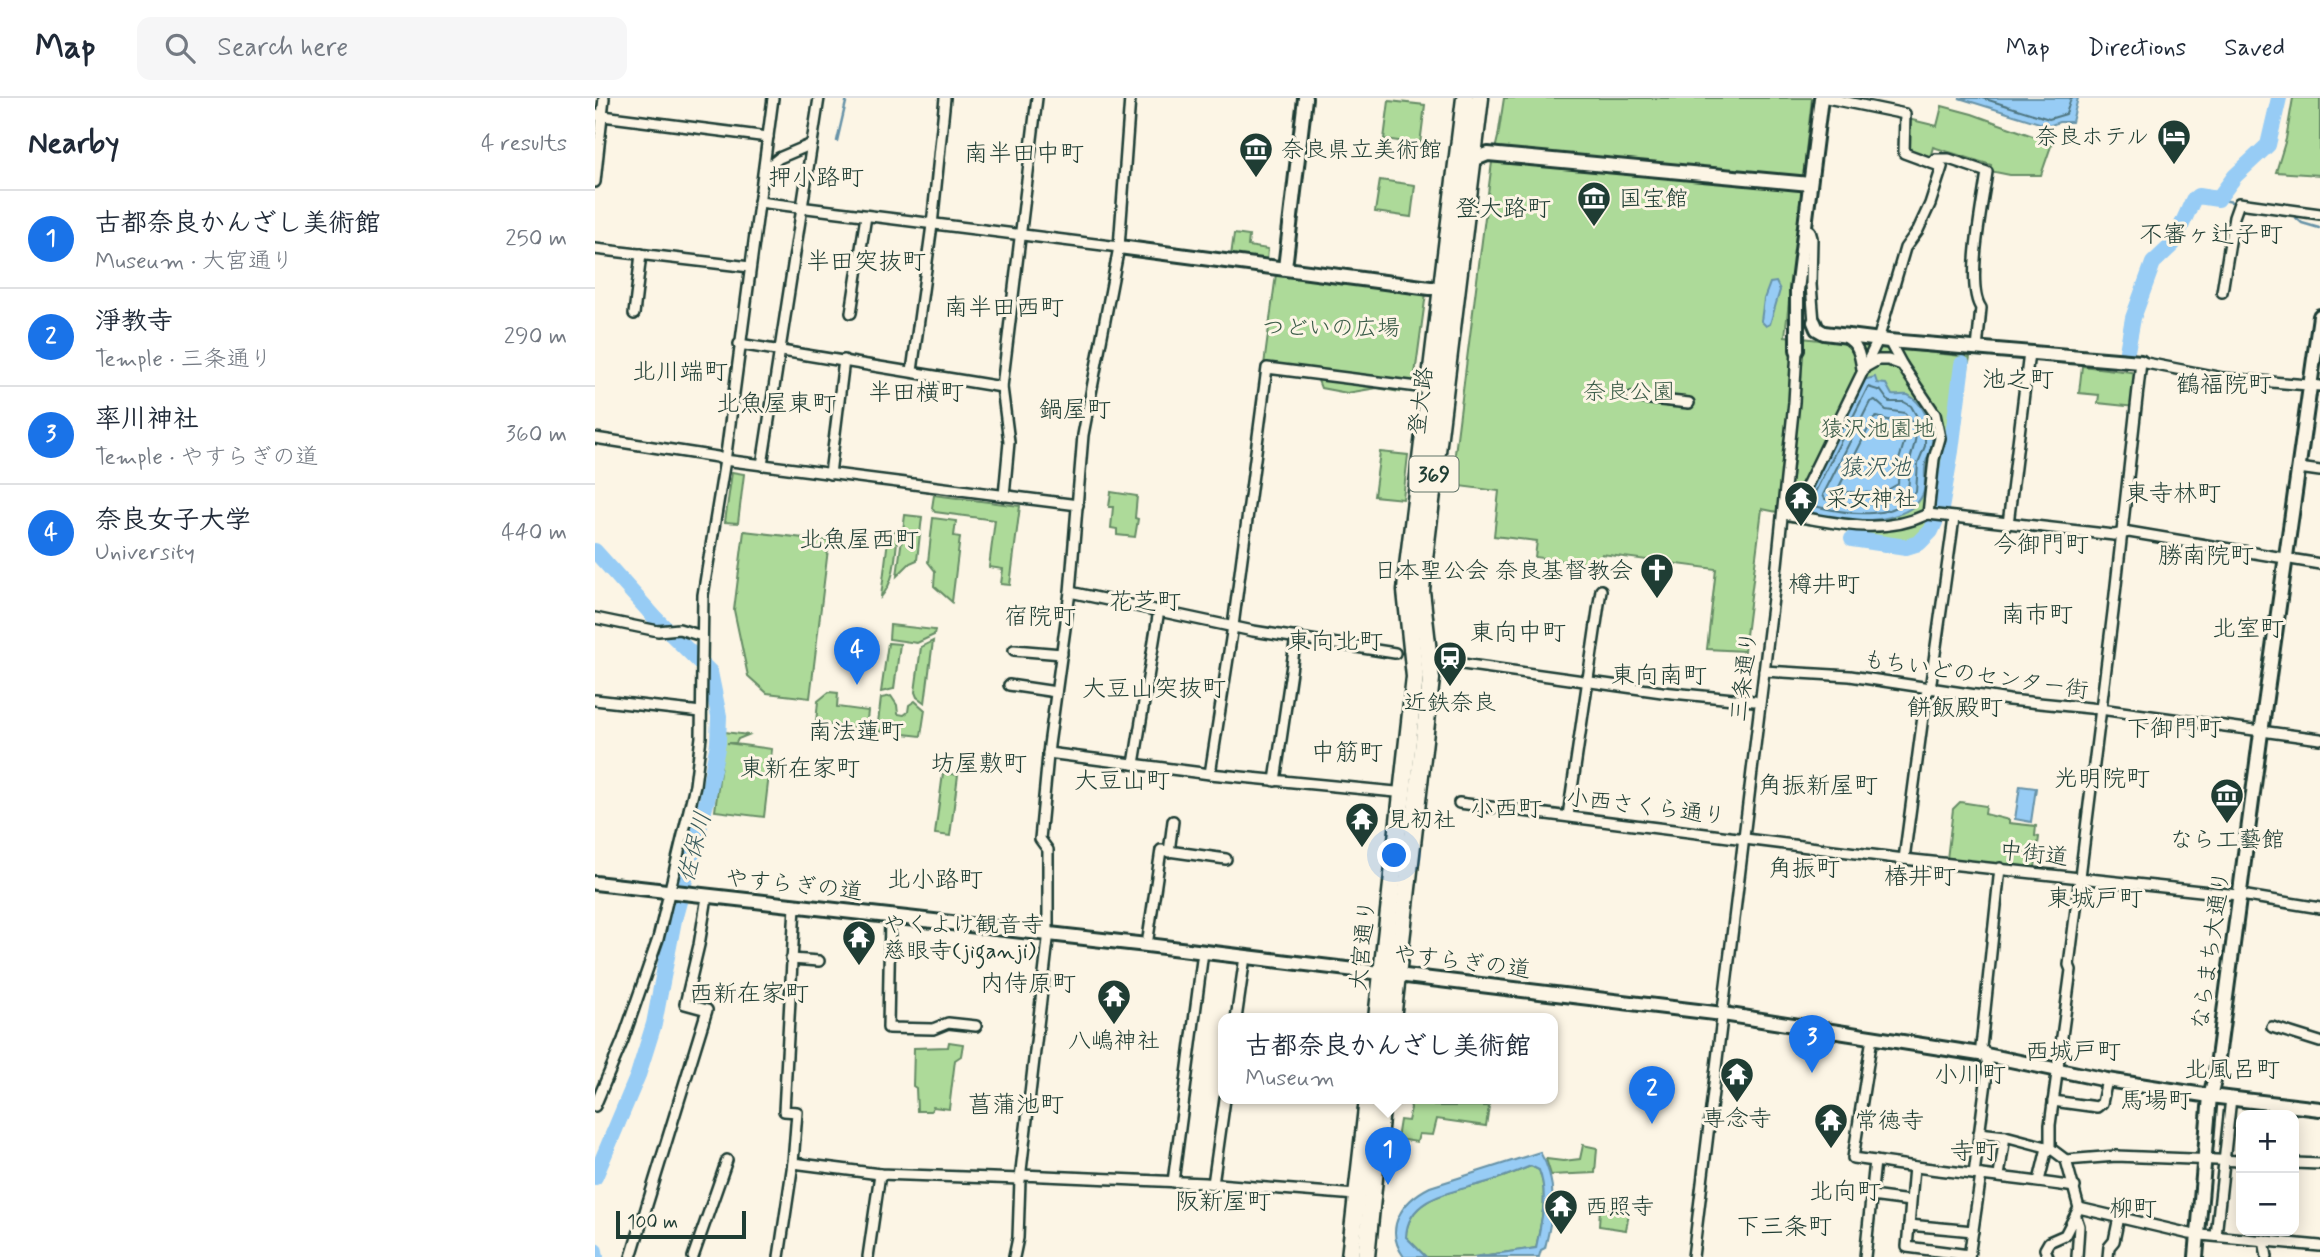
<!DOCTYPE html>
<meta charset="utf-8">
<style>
:root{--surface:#fff;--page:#f6f6f7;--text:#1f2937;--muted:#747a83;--line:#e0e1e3;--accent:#1a73e8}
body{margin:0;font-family:Mynerve,"Klee One",sans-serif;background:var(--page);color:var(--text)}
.controls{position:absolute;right:21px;bottom:21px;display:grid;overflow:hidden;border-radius:14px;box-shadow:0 4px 18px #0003}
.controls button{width:63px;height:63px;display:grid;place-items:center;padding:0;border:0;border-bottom:2px solid var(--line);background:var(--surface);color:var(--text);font:35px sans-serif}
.scale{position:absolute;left:21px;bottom:18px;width:130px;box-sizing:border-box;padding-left:7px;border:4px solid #1f3d34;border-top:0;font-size:19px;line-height:24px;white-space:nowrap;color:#1f3d34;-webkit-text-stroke:5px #fcf5e5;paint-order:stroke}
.you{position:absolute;left:800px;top:758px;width:24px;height:24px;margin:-18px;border:5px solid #fff;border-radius:50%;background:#1a73e8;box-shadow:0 0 0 10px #1a73e833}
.badge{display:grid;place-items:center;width:46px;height:46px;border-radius:50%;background:var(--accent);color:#fff;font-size:23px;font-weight:700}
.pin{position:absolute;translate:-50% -58px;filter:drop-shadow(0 2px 4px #0008)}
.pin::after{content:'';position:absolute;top:37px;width:24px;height:21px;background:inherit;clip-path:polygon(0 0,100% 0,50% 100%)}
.popup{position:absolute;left:623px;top:915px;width:340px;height:91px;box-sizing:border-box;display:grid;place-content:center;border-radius:14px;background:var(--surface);filter:drop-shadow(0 2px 5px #0005);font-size:23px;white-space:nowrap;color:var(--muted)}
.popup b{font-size:26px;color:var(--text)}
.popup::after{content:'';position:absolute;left:50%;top:100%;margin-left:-14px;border:14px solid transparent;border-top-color:var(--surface)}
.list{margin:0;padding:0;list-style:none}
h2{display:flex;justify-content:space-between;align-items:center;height:91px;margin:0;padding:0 28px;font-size:30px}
h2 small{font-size:23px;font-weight:400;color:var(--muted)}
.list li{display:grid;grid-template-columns:46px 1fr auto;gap:21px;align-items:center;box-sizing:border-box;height:98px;padding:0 28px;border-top:2px solid var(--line)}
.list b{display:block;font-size:26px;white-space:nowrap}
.list p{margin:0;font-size:23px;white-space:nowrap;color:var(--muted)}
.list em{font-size:23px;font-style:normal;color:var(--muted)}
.icon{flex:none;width:38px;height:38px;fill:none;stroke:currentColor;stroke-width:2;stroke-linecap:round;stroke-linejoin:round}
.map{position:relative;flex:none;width:1725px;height:1159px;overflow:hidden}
header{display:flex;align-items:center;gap:42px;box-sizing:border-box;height:98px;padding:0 35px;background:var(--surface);border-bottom:2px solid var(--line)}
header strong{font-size:33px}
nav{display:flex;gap:38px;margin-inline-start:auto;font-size:24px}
.search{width:490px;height:63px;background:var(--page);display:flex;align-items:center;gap:18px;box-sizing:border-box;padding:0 24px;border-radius:14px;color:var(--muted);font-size:26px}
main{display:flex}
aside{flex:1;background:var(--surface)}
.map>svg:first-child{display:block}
.green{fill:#adda99;stroke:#668c66;stroke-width:2}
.water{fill:#97ccf5;stroke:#6793a8;stroke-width:2}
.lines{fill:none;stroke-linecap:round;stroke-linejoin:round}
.shore{stroke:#4f7681;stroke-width:2}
.stream{stroke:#6793a8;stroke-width:2.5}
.river{stroke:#97ccf5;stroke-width:16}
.street-casing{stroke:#1f3d34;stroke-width:14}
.secondary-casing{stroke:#1f3d34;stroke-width:18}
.highway-casing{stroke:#1f3d34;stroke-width:21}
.street{stroke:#fcf5e5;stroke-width:9}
.secondary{stroke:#fcf5e5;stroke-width:12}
.highway{stroke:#fcf5e5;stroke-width:16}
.labels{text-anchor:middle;stroke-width:6;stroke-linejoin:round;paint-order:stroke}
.shield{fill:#fcf5e5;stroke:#617469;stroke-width:2}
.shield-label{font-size:21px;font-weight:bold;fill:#1f3d34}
.poi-label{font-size:23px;fill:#1f3d34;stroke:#fcf5e5;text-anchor:start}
.park-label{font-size:23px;fill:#3b5c48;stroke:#fcf5e5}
.street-label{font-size:23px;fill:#1f3d34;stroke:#fcf5e5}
.neighbourhood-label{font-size:24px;fill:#1f3d34;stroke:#fcf5e5}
.water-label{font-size:24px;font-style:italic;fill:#375a5b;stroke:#fcf5e5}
</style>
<header>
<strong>Map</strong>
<div class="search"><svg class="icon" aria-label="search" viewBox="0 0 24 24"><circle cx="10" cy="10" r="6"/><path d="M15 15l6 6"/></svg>Search here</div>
<nav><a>Map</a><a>Directions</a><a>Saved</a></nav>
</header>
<main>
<aside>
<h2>Nearby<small>4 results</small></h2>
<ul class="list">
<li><span class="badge">1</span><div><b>古都奈良かんざし美術館</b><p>Museum · 大宮通り</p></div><em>250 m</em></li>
<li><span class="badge">2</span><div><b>淨教寺</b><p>Temple · 三条通り</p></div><em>290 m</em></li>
<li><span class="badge">3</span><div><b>率川神社</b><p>Temple · やすらぎの道</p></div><em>360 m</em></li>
<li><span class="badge">4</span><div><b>奈良女子大学</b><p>University</p></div><em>440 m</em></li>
</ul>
</aside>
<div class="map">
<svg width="1725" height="1159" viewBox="0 0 1725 1159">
<rect width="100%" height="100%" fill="#fcf5e5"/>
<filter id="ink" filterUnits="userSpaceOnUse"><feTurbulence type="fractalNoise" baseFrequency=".0143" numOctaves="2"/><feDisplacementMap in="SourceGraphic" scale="14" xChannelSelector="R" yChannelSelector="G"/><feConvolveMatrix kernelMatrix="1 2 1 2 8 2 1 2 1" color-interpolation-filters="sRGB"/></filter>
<g filter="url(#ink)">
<g class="green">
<path d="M909 0H1217L1190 238 1375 259 1348 415C1343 425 1338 436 1329 443 1309 458 1275 446 1252 443L1255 433 1193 423 1182 414 1167 411 1149 553 1112 551 1121 471 1007 456 1005 468 940 459 942 443 899 438 904 393 856 387 897 64 903 39Z"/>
<path d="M1698 0H1725V77L1681 74 1691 41Z"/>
<path d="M794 3 830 7 825 46 789 41Z"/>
<path d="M1347 8 1377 16 1457 45 1446 77H1415L1395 73 1396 67 1338 49 1335 60 1317 55 1312 51 1313 21 1342 28Z"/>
<path d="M785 82 820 87 816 119 780 114Z"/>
<path d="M639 136 654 138 653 148 673 151 672 163 636 158Z"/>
<path d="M681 176 831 195 819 284 805 282V294L782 290 752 295 726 290 722 280 669 267Z"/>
<path d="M1487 268 1544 275 1540 309 1503 305 1504 297 1484 295Z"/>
<path d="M785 354 813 357 808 401 779 398Z"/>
<path d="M137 374 149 376 143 425 130 424Z"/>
<path d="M516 394 542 398 540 420 543 421 540 439 522 437V431L516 430 518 409H514Z"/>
<path d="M339 397 425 408 415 487 406 486 408 471 394 469 400 422 340 414 337 410Z"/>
<path d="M310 417 327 419 322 462 315 465 302 478Z"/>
<path d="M338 420 361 423 359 438 365 439 357 504 339 488 340 473 333 464Z"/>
<path d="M149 433 234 443 215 600 172 595 153 578 139 512Z"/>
<path d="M294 433 303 434C300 457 301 482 286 499Z"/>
<path d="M295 527 340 532 339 537 322 545 294 541Z"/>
<path d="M338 543 330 605 322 599 320 594 326 549Z"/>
<path d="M293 545 305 546 299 591 286 594Z"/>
<path d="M234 594 243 595 242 609 273 613 271 631 221 625 223 603Z"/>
<path d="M296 598 302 607 303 616 309 617 313 614 314 607 320 603 330 612 326 638 282 633 286 600Z"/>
<path d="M130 634 153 637 143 641 141 645H132L177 651 169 719 120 713Z"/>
<path d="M348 675 363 677 355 738 340 736Z"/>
<path d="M1365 704 1391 708 1390 716 1414 722V725L1441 728 1440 738 1444 739 1440 770 1352 761 1358 711Z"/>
<path d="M354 944 368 946 366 958 360 962 354 1011 338 1009 336 1013H322L321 990 318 988 319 950 353 949Z"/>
<path d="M814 1001H840L839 1008H894L891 1028 842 1021 838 1037 824 1036 822 1044 802 1041 805 1022 813 1023 816 1010Z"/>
<path d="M988 1047 1002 1050 1000 1075 956 1077 951 1061 968 1063 985 1061Z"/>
<path d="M936 1068 944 1072C954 1097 946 1124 941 1150L879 1159H831L811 1139C812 1098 859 1094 889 1085 905 1081 921 1074 936 1068Z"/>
<path d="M1005 1110 1034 1114 1031 1132 1004 1128Z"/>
</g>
<g class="water">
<path d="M1364 0H1483L1477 24H1464L1454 28Z"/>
<path d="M1181 184 1185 192 1175 226 1171 228 1166 223 1169 201 1175 185Z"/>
<path d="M1280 279 1282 285 1291 286 1297 297C1302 298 1308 296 1313 297 1328 304 1338 328 1337 343 1337 351 1333 357 1331 364 1328 374 1332 387 1328 396 1316 424 1263 425 1239 420 1226 417 1212 417 1208 403L1268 282Z"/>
<path d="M1425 688 1441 690 1436 724 1420 721Z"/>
<path d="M945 1054C964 1085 958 1118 950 1150L946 1152 944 1159H879L941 1150C946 1124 954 1097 944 1072L936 1068C920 1074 905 1081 889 1085 859 1094 812 1098 811 1139L831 1159H809C788 1130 807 1103 835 1089Z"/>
</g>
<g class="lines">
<g class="shore">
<path d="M1387 0 1454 21 1471 16 1476 0"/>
<path d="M1273 289 1286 293 1294 304H1309L1316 308 1330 333V348L1323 365 1321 394C1298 424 1252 416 1219 408L1216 402Z"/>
<path d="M1280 302 1291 312 1310 315C1326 335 1321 339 1315 362 1313 371 1315 381 1313 390 1293 412 1256 408 1230 401L1228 397 1275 304Z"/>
<path d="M1282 319 1304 325 1311 338 1304 362 1303 386 1287 395 1245 394 1244 389 1278 321Z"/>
</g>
<g class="stream">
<path d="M242 43 252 0"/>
<path d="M1623 101 1642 105"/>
<path d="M1671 113 1698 117 1707 125 1724 130"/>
</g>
<g class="river">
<path d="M1532 253 1538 220 1558 165 1578 146 1598 102 1603 98 1623 101 1640 78 1673 47 1684 0"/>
<path d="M1257 441 1311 449 1324 445 1336 433 1346 411 1356 353 1367 266"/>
<path d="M0 453 62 522 115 574 124 618 123 645 112 702 79 822 59 926 43 977 0 1079"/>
<path d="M0 1153 1 1159"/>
</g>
<g class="street-casing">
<g id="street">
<path d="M0 17 173 39"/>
<path d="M1337 65 1340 61H1354L1392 74C1388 103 1370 188 1386 210L1382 251"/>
<path d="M169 72 184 60 217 46"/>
<path d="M0 84 9 0"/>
<path d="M164 104 524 149"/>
<path d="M1210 129 1215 133 1217 140 1216 187 1219 224"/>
<path d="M0 151 155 169"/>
<path d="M1627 194 1639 119 1644 105 1725 116"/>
<path d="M256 215 271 118"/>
<path d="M39 216 46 156"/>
<path d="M1250 239C1263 246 1265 257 1267 271L1283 262H1293L1307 267 1340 316 1345 340 1339 361 1333 416"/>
<path d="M1294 243 1307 267"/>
<path d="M144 246 407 289"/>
<path d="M317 273 337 127 350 0"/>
<path d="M1037 299 1094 305"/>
<path d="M0 340 122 359 129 362 483 407"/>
<path d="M167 367 224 0"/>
<path d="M1704 370 1725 373"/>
<path d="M235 376 249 262"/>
<path d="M409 398 414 344 407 289 442 0"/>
<path d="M1188 416 1201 410 1283 242 1310 150 1323 132 1335 106 1347 69 1309 55 1310 16 1232 0"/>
<path d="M1189 416C1238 424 1285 439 1333 416L1519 437 1534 434 1725 466"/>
<path d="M1413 426 1434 255"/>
<path d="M475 494 658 533 800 555"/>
<path d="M0 520 63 533 84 531 107 538"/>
<path d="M419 552 467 556"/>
<path d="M846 563 1067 594 1159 603"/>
<path d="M1169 573 1255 578 1414 602 1505 611 1725 641"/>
<path d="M414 587 461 594"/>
<path d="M0 602 106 614"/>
<path d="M453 655 615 676"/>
<path d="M539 666 564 512"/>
<path d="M680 683 701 539"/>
<path d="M811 695 615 676 638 528 672 270 839 291"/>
<path d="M864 705 1309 761 1652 798 1725 810"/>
<path d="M973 718 1006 492"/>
<path d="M574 754 578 723"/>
<path d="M1309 761 1331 596 1335 591 1359 420"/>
<path d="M200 808 189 1013 202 1014 198 1065 285 1076 425 1081"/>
<path d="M295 818 293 930 338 931 353 925 381 928"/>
<path d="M552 847 566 752 631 761"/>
<path d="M196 861 224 863"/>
<path d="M641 921 650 859"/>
<path d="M1677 929 1725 944"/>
<path d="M1458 1003 1502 1009 1507 1005 1512 982"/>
<path d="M0 1008 28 942 63 841 100 687 106 639 108 497 131 356 178 0"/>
<path d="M1384 1035 1410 1038 1455 1050"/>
<path d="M1471 1062 1521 1058 1646 1063"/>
<path d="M1280 1063C1347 1074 1414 1079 1480 1089"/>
<path d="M1699 1065 1725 1066"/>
<path d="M1319 1069 1314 1127 1378 1133"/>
<path d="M1379 1076 1393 969 1391 957 1386 949 1405 770"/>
<path d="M426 1077 610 1085 761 1097"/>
<path d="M1404 1078 1410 1038"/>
<path d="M1444 1083 1452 1050"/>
<path d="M578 1084 608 854"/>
<path d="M618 1086 630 1001"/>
<path d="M1276 1098 1315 1103"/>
<path d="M1484 1110 1595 1136 1725 1148"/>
<path d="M1481 1119 1484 1128 1482 1159"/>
<path d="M1314 1127 1312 1149 1374 1157"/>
<path d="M1621 1138 1636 1000"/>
<path d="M1669 1142 1672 1159"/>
<path d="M36 1159 112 912 90 906 104 847 111 805"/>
<path d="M98 1159 132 1062"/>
<path d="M184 1159 198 1065"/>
<path d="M273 1159 285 1076"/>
<path d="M419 1159 423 1140 425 1081 453 842V752L445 741 454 647 475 494 488 337 524 149 535 0"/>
<path d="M1098 1159 1182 467 1199 304 1202 252"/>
<path d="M1270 1159 1280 1063 1258 1060 1277 940"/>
<path d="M1374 1159 1386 1077"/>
<path d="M1453 1159 1450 1151 1454 1144 1470 1137 1484 1110 1471 1062 1455 1050V1027L1476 872 1474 867 1518 514 1546 264 1628 280 1725 288"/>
<path d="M1513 1159 1514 1149 1519 1143 1524 1119"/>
</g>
</g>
<g class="secondary-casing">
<g id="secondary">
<path d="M870 61 878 62 893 56 1215 86"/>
<path d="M524 149 835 190H854"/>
<path d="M690 170 710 0"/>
<path d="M1219 224 1222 231 1229 235 1294 243 1546 264"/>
<path d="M1202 252V192L1226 0"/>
<path d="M0 785 552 847 1128 916 1391 957 1512 982 1615 998 1725 1011"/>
<path d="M1601 1159 1615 998 1621 975 1665 642 1725 218"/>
</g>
</g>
<g class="highway-casing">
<g id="highway">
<path d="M782 921 820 579 811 493 813 468 870 0"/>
<path d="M797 921 836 581 826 493 828 469 885 0"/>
<path d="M755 1159 773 1001"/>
<path d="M771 1159 787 1001"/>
</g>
</g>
<use href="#street" class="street"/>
<use href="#secondary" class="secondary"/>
<use href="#highway" class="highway"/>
</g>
</g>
<defs>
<g id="hotel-pin" transform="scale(1.75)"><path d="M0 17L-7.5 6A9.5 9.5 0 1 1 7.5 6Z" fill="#1f3d34" stroke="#fcf5e5"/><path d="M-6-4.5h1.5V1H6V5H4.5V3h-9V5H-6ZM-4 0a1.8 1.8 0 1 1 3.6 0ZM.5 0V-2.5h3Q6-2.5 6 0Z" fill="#fff"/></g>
<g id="museum-pin" transform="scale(1.75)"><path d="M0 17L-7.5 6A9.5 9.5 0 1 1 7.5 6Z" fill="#1f3d34" stroke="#fcf5e5"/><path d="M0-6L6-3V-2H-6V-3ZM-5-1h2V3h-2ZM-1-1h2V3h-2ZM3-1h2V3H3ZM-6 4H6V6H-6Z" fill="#fff"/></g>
<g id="temple-pin" transform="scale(1.75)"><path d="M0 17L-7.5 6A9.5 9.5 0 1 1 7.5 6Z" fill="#1f3d34" stroke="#fcf5e5"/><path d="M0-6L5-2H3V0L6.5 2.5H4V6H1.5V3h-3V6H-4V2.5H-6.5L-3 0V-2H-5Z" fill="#fff"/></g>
<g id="church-pin" transform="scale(1.75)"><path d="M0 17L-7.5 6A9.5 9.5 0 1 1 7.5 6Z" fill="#1f3d34" stroke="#fcf5e5"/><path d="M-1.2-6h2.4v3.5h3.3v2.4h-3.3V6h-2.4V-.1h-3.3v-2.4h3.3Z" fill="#fff"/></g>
<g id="station-pin" transform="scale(1.75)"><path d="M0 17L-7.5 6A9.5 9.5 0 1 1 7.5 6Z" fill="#1f3d34" stroke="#fcf5e5"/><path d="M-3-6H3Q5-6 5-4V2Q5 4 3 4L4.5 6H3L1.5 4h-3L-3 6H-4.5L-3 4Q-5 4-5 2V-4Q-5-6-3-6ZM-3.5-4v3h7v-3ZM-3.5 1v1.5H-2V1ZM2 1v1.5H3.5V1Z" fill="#fff"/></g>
</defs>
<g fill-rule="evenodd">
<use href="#hotel-pin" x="1579" y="38"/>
<use href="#museum-pin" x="661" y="51"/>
<use href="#museum-pin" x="999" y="100"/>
<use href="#temple-pin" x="1206" y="400"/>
<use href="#church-pin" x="1062" y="472"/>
<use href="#station-pin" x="855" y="560"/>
<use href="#museum-pin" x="1632" y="697"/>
<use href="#temple-pin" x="767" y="721"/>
<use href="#temple-pin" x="264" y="839"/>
<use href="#temple-pin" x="519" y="898"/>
<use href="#temple-pin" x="1142" y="976"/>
<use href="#temple-pin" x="1236" y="1022"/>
<use href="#temple-pin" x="966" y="1108"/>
</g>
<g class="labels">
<rect class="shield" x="814.5" y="358.5" width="49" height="35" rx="5"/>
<g class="shield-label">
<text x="839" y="383">369</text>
</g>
<g class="poi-label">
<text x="1554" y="46" text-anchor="end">奈良ホテル</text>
<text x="686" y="59">奈良県立美術館</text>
<text x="1024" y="108">国宝館</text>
<text x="1230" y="408">采女神社</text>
<text x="1038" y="480" text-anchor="end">日本聖公会 奈良基督教会</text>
<text x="855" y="612" text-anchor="middle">近鉄奈良</text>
<text x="792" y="729">見初社</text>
<text x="1632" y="749" text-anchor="middle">なら工藝館</text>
<text x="288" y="834">やくよけ観音寺<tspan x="288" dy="26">慈眼寺(jiganji)</tspan></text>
<text x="519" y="950" text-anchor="middle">八嶋神社</text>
<text x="1142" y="1028" text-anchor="middle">専念寺</text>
<text x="1260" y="1030">常徳寺</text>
<text x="990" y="1116">西照寺</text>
</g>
<g class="park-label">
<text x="736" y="237">つどいの広場</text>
<text x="1034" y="301">奈良公園</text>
<text x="1283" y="338">猿沢池園地</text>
</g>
<g class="street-label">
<text transform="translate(825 303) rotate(-83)" y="8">登大路</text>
<text transform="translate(1381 576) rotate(8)" y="8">もちいどのセンター街</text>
<text transform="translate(1148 578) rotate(-83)" y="8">三条通り</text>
<text transform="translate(1051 708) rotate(7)" y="8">小西さくら通り</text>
<text transform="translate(1439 755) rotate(6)" y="8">中街道</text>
<text transform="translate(199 786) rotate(6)" y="8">やすらぎの道</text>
<text transform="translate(767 847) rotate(-84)" y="8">大宮通り</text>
<text transform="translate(1615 852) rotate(-82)" y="8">ならまち大通り</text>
<text transform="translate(867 863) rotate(7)" y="8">やすらぎの道</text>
</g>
<g class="neighbourhood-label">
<text x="429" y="63">南半田中町</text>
<text x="221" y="87">押小路町</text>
<text x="908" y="118">登大路町</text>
<text x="1616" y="144">不審ヶ辻子町</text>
<text x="271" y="171">半田突抜町</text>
<text x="409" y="217">南半田西町</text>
<text x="85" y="281">北川端町</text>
<text x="1423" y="289">池之町</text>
<text x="1629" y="294">鶴福院町</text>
<text x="321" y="302">半田横町</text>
<text x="181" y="313">北魚屋東町</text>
<text x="480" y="319">鍋屋町</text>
<text x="1578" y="403">東寺林町</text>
<text x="264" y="449">北魚屋西町</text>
<text x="1446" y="454">今御門町</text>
<text x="1611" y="465">勝南院町</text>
<text x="1229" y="494">樽井町</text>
<text x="550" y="511">花芝町</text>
<text x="1442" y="524">南市町</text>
<text x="445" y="526">宿院町</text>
<text x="1653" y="538">北室町</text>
<text x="923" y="542">東向中町</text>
<text x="740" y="551">東向北町</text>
<text x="1064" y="585">東向南町</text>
<text x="559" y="598">大豆山突抜町</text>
<text x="1360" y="617">餅飯殿町</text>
<text x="1579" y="638">下御門町</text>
<text x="261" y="641">南法蓮町</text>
<text x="752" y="662">中筋町</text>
<text x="384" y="673">坊屋敷町</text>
<text x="205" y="678">東新在家町</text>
<text x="1507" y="688">光明院町</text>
<text x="527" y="690">大豆山町</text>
<text x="1223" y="695">角振新屋町</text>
<text x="911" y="718">小西町</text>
<text x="1209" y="778">角振町</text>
<text x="1325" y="786">椿井町</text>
<text x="340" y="789">北小路町</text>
<text x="1500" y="808">東城戸町</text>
<text x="433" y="893">内侍原町</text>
<text x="154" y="903">西新在家町</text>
<text x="1478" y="961">西城戸町</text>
<text x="1637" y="979">北風呂町</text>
<text x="1375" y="984">小川町</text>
<text x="1561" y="1010">馬場町</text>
<text x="421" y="1014">菖蒲池町</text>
<text x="1379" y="1061">寺町</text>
<text x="1250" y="1101">北向町</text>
<text x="628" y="1111">阪新屋町</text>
<text x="1538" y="1118">柳町</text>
<text x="1189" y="1136">下三条町</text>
</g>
<g class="water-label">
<text x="1280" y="377">猿沢池</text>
<text transform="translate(99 749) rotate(-75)" y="8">佐保川</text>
</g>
</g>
</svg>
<div class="controls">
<button>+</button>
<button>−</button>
</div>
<div class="scale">100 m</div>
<div class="you"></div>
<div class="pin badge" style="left:793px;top:1087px">1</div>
<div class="popup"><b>古都奈良かんざし美術館</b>Museum</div>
<div class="pin badge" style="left:1057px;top:1026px">2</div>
<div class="pin badge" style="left:1217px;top:975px">3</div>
<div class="pin badge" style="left:262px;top:587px">4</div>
</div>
</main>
